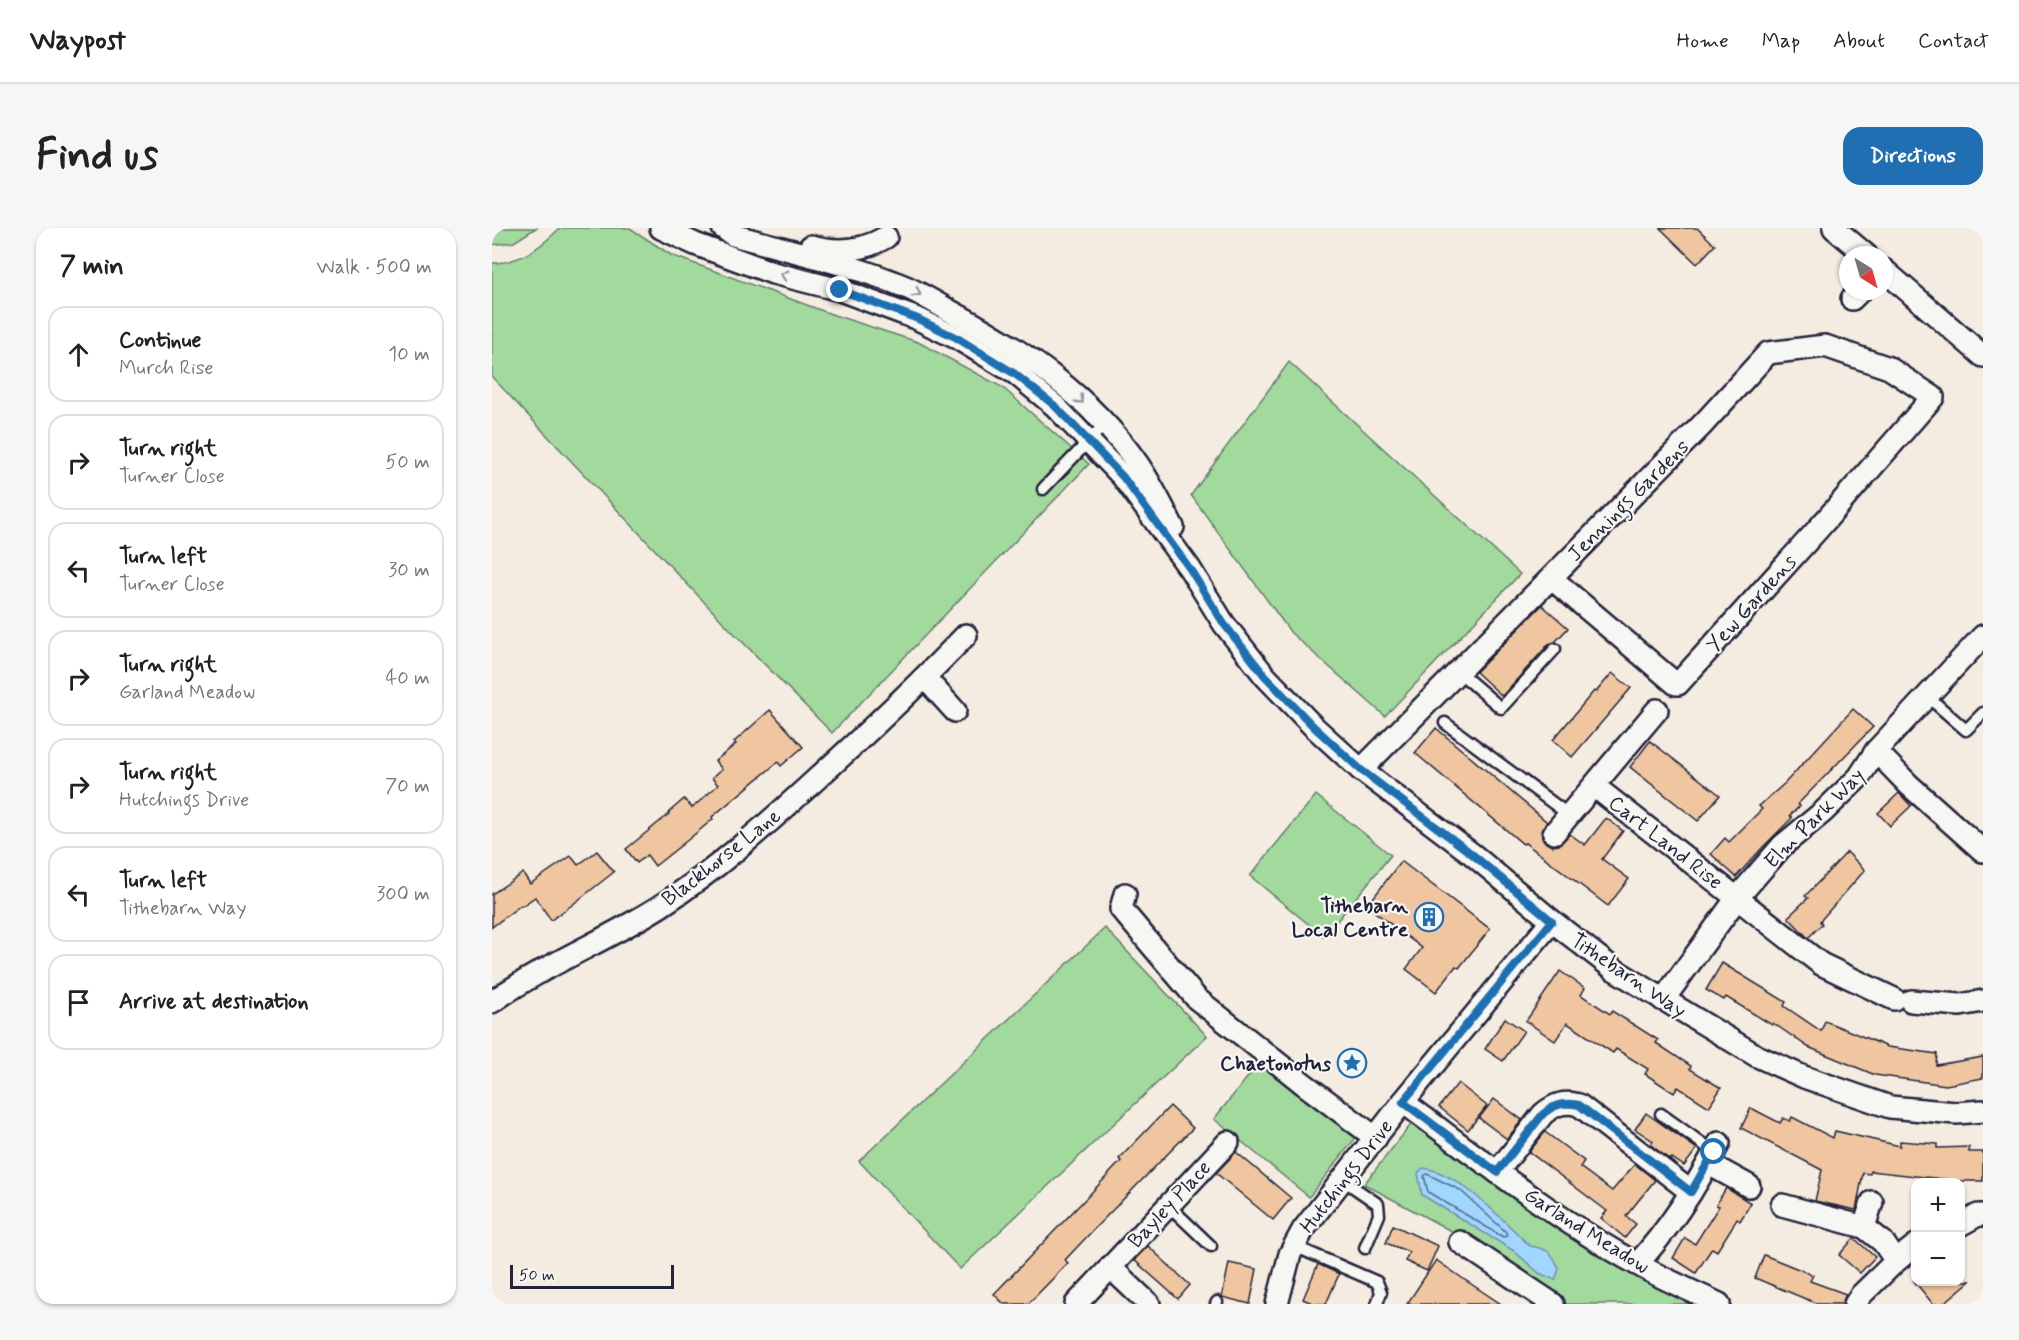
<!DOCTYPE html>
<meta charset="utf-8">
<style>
:root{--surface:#fff;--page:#f6f6f6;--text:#222;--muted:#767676;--line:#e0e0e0;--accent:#1f6fb2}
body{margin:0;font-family:Mynerve,sans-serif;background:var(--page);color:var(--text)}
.controls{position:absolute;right:18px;bottom:18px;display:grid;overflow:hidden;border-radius:12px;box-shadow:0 2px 4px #0004}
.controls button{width:54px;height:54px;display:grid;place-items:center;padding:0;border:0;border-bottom:2px solid var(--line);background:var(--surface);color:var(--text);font:30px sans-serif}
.compass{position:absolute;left:1347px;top:18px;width:54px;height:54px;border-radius:50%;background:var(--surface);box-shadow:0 2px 4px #0004;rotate:143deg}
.scale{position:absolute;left:18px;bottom:15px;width:164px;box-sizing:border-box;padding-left:6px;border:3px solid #22223b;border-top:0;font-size:16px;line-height:21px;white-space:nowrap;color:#22223b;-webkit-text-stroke:4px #f6f6f2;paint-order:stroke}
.stop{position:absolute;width:18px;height:18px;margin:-14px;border:4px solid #1f6fb2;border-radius:50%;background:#fff}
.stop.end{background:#1f6fb2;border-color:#fff;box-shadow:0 2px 6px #0008}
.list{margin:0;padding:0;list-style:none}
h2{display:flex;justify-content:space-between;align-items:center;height:78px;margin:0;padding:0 24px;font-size:26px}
h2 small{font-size:20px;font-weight:400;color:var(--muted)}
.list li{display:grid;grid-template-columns:39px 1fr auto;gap:18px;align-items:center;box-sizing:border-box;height:96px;margin:0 12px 12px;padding:0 12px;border:2px solid var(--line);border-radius:18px}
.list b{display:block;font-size:22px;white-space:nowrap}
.list p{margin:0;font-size:20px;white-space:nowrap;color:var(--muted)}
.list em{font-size:20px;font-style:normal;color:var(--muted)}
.icon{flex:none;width:33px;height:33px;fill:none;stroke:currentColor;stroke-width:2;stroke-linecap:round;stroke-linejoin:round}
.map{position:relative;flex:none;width:1491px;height:1076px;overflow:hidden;border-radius:18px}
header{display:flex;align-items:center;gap:36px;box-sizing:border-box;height:84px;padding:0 30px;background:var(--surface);border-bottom:2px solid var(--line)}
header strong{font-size:28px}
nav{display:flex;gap:33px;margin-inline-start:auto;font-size:21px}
.intro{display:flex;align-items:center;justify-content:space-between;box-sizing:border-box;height:144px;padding:0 36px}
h1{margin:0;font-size:42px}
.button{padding:15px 27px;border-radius:18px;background:var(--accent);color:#fff;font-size:21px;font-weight:700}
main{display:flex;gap:36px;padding:0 36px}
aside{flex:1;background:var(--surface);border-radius:18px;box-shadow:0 2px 4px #0004}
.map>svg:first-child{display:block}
.green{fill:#a2d99d;stroke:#627e6c;stroke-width:1.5}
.water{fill:#a0d6ff;stroke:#6e8eb1;stroke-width:1.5}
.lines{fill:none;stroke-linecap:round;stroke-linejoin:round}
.shore{stroke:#546a89;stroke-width:1.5}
.building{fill:#efc69f;stroke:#22223b;stroke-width:1.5}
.service-casing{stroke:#22223b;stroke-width:15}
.minor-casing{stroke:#22223b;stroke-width:26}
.service{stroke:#f6f6f2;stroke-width:10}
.minor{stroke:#f6f6f2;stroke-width:21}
.oneway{stroke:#9797a0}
.route{stroke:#1f6fb2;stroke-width:8}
.labels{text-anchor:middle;stroke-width:4.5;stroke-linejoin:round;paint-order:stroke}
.street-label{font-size:21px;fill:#22223b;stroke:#f6f6f2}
.poi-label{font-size:21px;font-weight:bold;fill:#22223b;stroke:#f6f6f2;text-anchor:end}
</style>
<header>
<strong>Waypost</strong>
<nav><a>Home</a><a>Map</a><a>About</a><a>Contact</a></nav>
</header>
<div class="intro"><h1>Find us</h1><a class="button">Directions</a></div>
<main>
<aside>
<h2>7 min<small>Walk · 500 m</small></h2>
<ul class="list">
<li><svg class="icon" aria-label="ahead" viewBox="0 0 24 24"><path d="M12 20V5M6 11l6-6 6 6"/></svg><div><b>Continue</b><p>Murch Rise</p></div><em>10 m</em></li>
<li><svg class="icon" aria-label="right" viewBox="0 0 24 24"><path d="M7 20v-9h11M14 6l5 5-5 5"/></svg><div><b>Turn right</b><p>Turner Close</p></div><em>50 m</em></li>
<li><svg class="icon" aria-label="left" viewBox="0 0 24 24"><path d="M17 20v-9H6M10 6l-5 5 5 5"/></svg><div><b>Turn left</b><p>Turner Close</p></div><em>30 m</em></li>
<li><svg class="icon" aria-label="right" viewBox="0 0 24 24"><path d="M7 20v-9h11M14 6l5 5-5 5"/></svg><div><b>Turn right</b><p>Garland Meadow</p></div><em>40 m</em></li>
<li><svg class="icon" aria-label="right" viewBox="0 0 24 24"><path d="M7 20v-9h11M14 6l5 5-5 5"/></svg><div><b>Turn right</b><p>Hutchings Drive</p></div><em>70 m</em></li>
<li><svg class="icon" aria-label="left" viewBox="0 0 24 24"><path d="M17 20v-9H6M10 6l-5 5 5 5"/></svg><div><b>Turn left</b><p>Tithebarn Way</p></div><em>300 m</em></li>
<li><svg class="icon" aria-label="arrive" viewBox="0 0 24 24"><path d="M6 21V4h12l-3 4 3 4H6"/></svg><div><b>Arrive at destination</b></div></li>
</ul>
</aside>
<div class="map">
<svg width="1491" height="1076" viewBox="0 0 1491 1076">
<rect width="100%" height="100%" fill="#f5ece1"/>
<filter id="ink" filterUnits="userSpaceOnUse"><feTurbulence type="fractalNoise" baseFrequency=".0167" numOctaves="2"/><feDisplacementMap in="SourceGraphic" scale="12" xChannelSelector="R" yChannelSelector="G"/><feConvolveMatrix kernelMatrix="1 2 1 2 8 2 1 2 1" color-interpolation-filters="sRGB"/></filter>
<g filter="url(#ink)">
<g class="green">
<path d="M0 0H44L22 14 0 17Z"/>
<path d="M68 0H138L179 27 342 87 426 114 510 159 597 236 340 505 230 393 0 149V35C28 35 49 19 68 0Z"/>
<path d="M797 134 1028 346 893 488 799 405 699 267Z"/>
<path d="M824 567 899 627 832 709 758 648Z"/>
<path d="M613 700 715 808 468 1041 367 933Z"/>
<path d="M768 834 866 907 817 969 722 891Z"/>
<path d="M921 894 1209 1076H1074L974 1011 872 956Z"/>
</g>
<path class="water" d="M931 940C967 944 1012 993 1038 1018 1057 1021 1060 1024 1067 1041L1063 1052 1047 1045 1022 1023 930 967 926 945Z"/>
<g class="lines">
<path class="shore" d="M935 946 968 962 1014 1004 1015 1008 1011 1009 936 964 932 948Z"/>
</g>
<g class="building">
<path d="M1168 0H1205L1223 17 1205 36Z"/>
<path d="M1050 377 1076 400 1063 414 1057 416 1010 468 984 444Z"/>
<path d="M1120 445 1139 460 1080 529 1061 512 1102 463 1104 464Z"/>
<path d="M1361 481 1381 499 1306 576 1308 578 1298 587 1300 590 1270 620 1244 649 1219 626 1233 610 1237 614 1270 581 1267 578 1293 555Z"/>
<path d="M278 482 311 519 289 538 286 534 220 589 221 591 197 611 163 638 155 627 145 635 134 621 177 586 176 585 192 571 200 580 226 557 220 550 230 541 223 533 244 516 242 514Z"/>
<path d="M944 500 1055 594 1049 603 1050 610 1054 615 1060 618 1067 617 1078 606 1093 617 1114 590 1131 603 1110 631 1137 651 1116 678 1033 615 1031 616 923 525Z"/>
<path d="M1158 513 1228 567 1206 593 1138 539Z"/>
<path d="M1407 565 1419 578 1398 598 1386 585Z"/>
<path d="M105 623 122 644 80 677 59 692 43 669 30 678 29 677 0 699V666L31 645 38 656 79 628 86 637Z"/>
<path d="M1355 624 1373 642 1328 693 1330 696 1316 710 1296 689 1316 670 1313 668Z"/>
<path d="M909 633 998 701 967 740 964 738 944 764 914 741 930 720 875 678Z"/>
<path d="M1230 735 1294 774 1292 778 1329 803 1333 793 1396 819 1445 826 1444 837 1491 829V850L1454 857 1383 847 1316 819 1281 795 1280 797 1234 769 1232 772 1214 762Z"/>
<path d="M1068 743 1093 760 1089 767 1118 786 1120 783 1166 812 1164 815 1199 838 1198 841 1229 860 1217 879 1186 859 1182 865 1153 846 1156 841 1124 821 1121 825 1075 795 1063 813 1034 793Z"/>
<path d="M1013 790 1032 803 1011 833 993 821Z"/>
<path d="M966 855 995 878 976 902 947 879Z"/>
<path d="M1002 871 1030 892 1015 911 987 890Z"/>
<path d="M678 878 701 900 604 999 573 1032 576 1035 536 1076H512L502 1066 599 965 629 933 627 931Z"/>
<path d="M1259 880 1288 895 1291 890 1298 893 1300 889 1341 910 1343 903 1408 918V913L1445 916V920L1477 919V924H1491V953H1459V952L1379 943 1378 946 1371 945 1364 982 1323 973 1330 942 1249 900Z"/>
<path d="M1154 885 1205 921 1192 938 1180 930 1178 932 1159 917 1161 913 1143 901Z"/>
<path d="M1053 904 1092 933 1088 939 1120 963 1143 936 1163 952 1134 988 1144 996 1133 1010 1109 990 1115 983 1037 924Z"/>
<path d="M744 924 799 970 781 992 724 945Z"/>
<path d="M1234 960 1259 975 1248 993 1245 991 1225 1023 1220 1020 1204 1045 1181 1030 1193 1010 1203 1016 1227 978 1224 977Z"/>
<path d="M901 997 946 1018 935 1043 913 1033 917 1024 894 1015Z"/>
<path d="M1362 1010 1383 1029 1368 1045 1347 1027Z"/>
<path d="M656 1018 698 1057 686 1071 642 1032Z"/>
<path d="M1272 1027 1321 1047 1318 1053 1354 1066 1350 1076H1326L1263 1050Z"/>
<path d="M944 1032 973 1052 1009 1076H915Z"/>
<path d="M737 1035 765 1041 758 1076 730 1069Z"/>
<path d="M826 1036 847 1046 834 1076H822L811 1071Z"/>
<path d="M1422 1053H1478L1451 1076H1441Z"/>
</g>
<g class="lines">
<g class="service-casing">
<g id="service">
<path d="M551 261 613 196"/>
<path d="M967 444 1009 480 1063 421"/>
<path d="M1435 468 1474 502 1491 485"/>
<path d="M953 495 1077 587"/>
<path d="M1169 886 1222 924"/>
<path d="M851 952 886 976 887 987 873 1020"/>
<path d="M676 977 719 1018"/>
<path d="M802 1018 885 1054 889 1064 885 1076"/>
<path d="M724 1076 725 1074"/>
</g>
</g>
<g class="minor-casing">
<g id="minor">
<path d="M169 0 203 16 281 45 348 62 426 91 465 110 523 145 563 178 631 249 698 341 732 396 773 448 821 498 869 542 980 626 1060 693 1123 742 1265 828 1312 849 1398 879 1464 885 1491 883"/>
<path d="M231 0 241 7C298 23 363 37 416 60 431 67 446 76 460 84 531 122 599 169 645 235 659 255 670 278 681 299"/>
<path d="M1342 0 1374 27"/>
<path d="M319 18C345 25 371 23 394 9"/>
<path d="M1392 42 1491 128"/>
<path d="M1360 71 1368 63"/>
<path d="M433 450 463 483"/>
<path d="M1384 523 1417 557 1491 623"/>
<path d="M869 542 1211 196 1276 125 1333 118 1397 140 1441 169 1326 301 1186 456H1184L1059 350"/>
<path d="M1102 558 1329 736 1402 771"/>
<path d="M1062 605 1165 482"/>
<path d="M633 666 629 681 705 771 812 856 884 910"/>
<path d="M1171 772 1245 670 1291 617 1331 584 1367 549 1384 523 1491 408"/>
<path d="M1419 773 1468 777 1491 773"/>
<path d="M0 774C53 736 116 712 170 677 224 642 272 599 319 556 372 508 424 459 474 407"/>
<path d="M911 874C987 930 1062 990 1145 1036 1171 1051 1200 1063 1227 1076"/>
<path d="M1217 936 1257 958"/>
<path d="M1005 944 1051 886C1063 876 1072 873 1087 877L1199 964"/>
<path d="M1290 977 1372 999 1391 1014 1404 1033 1369 1067 1363 1076"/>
<path d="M1468 997 1486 987H1491"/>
<path d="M1372 999 1380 974"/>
<path d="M968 1014 1061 1076"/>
<path d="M1404 1033 1424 1017"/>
<path d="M1145 1036C1178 1000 1204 959 1227 915"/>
<path d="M618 1039 657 1076"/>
<path d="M584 1076 736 914"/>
<path d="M785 1076 798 1026 811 1002 911 874 1060 693"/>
</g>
</g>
<use href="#service" class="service"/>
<use href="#minor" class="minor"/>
</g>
<defs><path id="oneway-chevron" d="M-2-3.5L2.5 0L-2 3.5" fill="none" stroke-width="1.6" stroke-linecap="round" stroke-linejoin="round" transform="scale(1.5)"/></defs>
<g class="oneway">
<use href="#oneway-chevron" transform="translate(292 47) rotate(-165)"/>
<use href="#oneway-chevron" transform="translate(425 65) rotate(28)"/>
<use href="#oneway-chevron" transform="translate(588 172) rotate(44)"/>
</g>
</g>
<g class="lines" filter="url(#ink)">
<path class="route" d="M348 62 426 91 465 110 523 146 563 178 631 249 698 341 732 396 773 448 821 498 869 542 980 626 1060 693 911 874 1005 944 1051 886C1063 876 1072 874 1087 877L1199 964 1222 924"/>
</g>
<defs>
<g id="building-ring" transform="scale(1.5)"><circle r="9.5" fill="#f6f6f2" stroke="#1f6fb2" stroke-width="1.5"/><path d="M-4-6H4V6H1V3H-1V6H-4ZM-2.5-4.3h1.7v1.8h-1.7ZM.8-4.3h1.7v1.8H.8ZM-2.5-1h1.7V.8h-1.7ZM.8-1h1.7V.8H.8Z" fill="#1f6fb2"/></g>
<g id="sight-ring" transform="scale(1.5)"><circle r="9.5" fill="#f6f6f2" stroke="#1f6fb2" stroke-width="1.5"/><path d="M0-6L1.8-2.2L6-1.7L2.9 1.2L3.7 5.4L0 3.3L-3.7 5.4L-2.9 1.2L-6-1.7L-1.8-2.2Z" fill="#1f6fb2"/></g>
</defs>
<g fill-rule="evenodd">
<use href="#building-ring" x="937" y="689"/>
<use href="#sight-ring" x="860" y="835"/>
</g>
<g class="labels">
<g class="street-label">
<text transform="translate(1136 272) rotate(-45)" y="7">Jennings Gardens</text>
<text transform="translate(1259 375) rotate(-48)" y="7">Yew Gardens</text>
<text transform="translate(1322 590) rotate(-45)" y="7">Elm Park Way</text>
<text transform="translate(1174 614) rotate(38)" y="7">Cart Land Rise</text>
<text transform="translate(229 629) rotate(-38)" y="7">Blackhorse Lane</text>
<text transform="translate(1137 747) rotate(34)" y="7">Tithebarn Way</text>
<text transform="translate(854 948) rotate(-52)" y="7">Hutchings Drive</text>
<text transform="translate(677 976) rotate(-47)" y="7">Bayley Place</text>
<text transform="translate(1095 1002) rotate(32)" y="7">Garland Meadow</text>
</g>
<g class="poi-label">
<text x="916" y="684">Tithebarn<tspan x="916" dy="24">Local Centre</tspan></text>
<text x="839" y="842">Chaetonotus</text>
</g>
</g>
</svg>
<div class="controls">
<button>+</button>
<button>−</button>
</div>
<svg class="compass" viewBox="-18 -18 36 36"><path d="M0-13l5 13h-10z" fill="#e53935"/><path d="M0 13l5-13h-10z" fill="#767676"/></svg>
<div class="scale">50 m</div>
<div class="stop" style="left:1222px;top:924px"></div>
<div class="stop end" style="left:348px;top:62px"></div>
</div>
</main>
